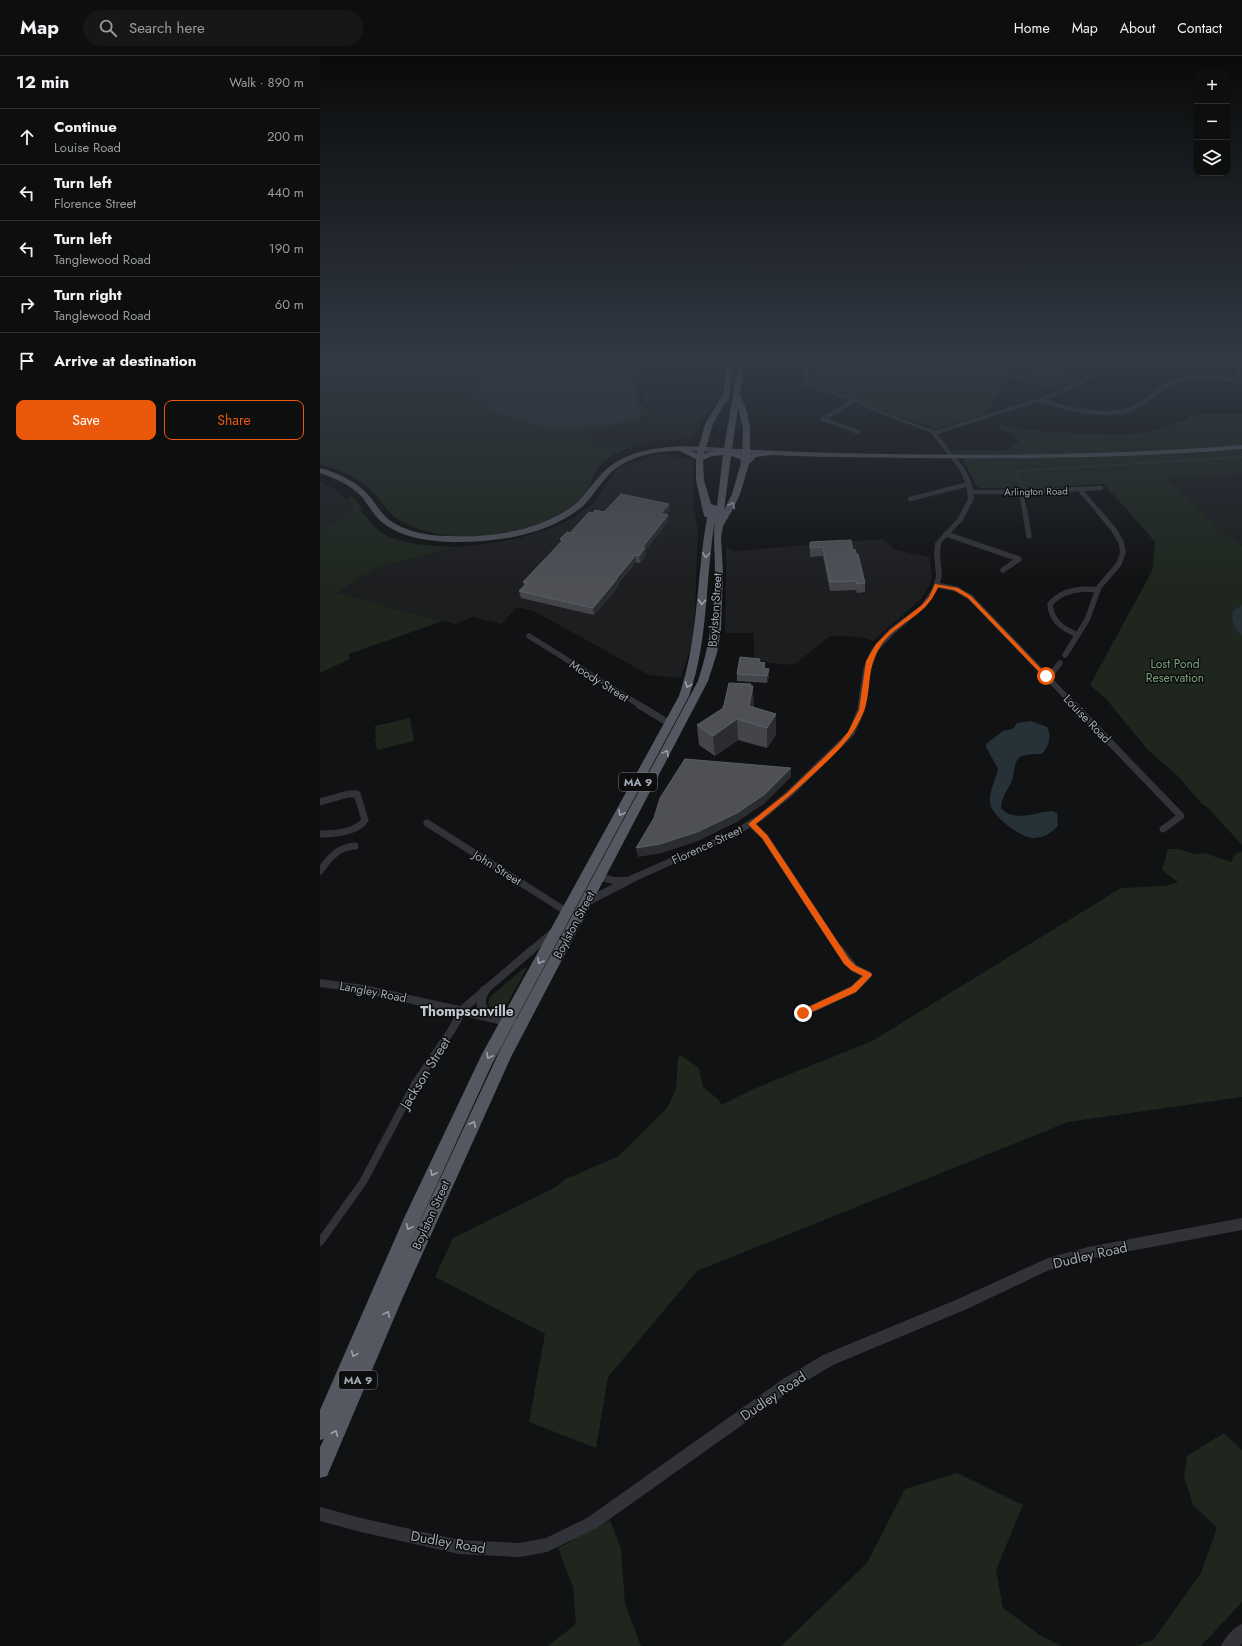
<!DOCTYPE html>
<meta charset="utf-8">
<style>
:root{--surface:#0d0e0e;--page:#161717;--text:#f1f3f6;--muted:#9a9c9e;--line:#2d2e2e;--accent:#ea580c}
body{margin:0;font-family:Jost,sans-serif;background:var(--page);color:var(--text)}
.controls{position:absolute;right:12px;top:12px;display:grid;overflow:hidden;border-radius:8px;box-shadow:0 1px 3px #0004}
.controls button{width:36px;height:36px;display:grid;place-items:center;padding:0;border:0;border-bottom:1px solid var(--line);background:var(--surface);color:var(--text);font:20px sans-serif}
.stop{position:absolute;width:12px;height:12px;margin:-9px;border:3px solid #ea580c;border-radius:50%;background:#fff}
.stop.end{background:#ea580c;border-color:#fff;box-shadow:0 1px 4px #0008}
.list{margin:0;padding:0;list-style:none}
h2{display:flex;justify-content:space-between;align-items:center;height:52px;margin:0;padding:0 16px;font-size:17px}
h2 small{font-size:13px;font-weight:400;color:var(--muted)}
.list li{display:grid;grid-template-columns:26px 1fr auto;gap:12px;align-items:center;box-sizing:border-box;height:56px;padding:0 16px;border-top:1px solid var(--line)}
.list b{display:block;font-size:15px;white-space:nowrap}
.list p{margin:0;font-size:13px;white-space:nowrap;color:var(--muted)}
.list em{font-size:13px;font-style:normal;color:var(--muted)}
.actions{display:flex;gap:8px;padding:12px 16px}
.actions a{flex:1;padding:9px 0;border:1px solid var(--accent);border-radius:8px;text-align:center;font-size:14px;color:var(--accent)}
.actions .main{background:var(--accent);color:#fff}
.icon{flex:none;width:22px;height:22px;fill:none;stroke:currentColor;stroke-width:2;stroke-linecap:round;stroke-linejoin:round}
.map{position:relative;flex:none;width:922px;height:1590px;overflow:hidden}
header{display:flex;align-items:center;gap:24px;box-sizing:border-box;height:56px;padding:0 20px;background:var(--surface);border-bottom:1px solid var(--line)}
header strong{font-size:19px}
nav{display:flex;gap:22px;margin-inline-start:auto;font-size:14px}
.search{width:280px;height:36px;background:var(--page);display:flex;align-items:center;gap:10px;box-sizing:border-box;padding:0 14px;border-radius:22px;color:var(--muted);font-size:15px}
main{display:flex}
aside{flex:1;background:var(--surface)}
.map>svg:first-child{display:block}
.built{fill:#1d1e20}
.green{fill:#1e261e}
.water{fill:#273138}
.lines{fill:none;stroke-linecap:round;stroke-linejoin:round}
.stream{stroke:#273138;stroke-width:1.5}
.minor-far3{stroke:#323338;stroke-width:4.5}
.minor-far2{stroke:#323338;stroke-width:5.5}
.minor-far1{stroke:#323338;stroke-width:7}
.minor{stroke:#323338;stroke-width:8}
.tertiary{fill:#323338;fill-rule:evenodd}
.primary{fill:#4e5058;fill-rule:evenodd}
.trunk{fill:#565861;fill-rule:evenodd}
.tram{stroke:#474950;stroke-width:1}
.trunk-bridge{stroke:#565861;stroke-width:8}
.wall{fill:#44454b}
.shaded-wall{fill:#2b2c30}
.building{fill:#4e5056;stroke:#5b5e65}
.oneway{stroke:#9aa0ad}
.route{fill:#ea580c}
.labels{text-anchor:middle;stroke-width:3;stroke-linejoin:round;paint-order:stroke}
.far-street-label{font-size:10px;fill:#a2a8b5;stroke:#0d0d0e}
.shield{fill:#0d0d0e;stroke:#757a83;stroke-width:1}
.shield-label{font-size:11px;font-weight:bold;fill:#a2a8b5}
.street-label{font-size:12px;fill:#a2a8b5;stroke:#0d0d0e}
.park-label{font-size:12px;fill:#77a179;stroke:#0d0d0e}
.quarter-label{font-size:14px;font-weight:bold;fill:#c3c7d1;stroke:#0d0d0e}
.near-street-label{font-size:14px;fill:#a2a8b5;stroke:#0d0d0e}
</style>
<header>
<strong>Map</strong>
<div class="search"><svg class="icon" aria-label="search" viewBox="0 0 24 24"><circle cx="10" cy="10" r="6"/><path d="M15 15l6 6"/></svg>Search here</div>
<nav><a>Home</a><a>Map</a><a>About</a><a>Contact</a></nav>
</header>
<main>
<aside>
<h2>12 min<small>Walk · 890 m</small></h2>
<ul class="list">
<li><svg class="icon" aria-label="ahead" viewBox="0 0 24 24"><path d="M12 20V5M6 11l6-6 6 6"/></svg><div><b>Continue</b><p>Louise Road</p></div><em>200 m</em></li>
<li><svg class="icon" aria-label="left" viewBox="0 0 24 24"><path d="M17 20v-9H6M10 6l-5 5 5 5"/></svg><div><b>Turn left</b><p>Florence Street</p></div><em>440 m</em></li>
<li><svg class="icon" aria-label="left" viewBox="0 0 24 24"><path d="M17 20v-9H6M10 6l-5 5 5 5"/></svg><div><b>Turn left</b><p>Tanglewood Road</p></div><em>190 m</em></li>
<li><svg class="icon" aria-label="right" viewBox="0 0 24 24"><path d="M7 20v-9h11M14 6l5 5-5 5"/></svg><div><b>Turn right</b><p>Tanglewood Road</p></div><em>60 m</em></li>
<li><svg class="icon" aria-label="arrive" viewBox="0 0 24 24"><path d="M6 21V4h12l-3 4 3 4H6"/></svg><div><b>Arrive at destination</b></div></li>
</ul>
<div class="actions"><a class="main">Save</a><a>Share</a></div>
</aside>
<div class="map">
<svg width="922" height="1590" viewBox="0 0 922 1590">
<rect width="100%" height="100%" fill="#111213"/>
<g class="built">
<path d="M327 304H407L401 339 389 351 373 383 330 385 306 390 273 389 266 376 324 365 331 358 322 343 323 313Z"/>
<path d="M694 304H783L731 334 685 321Z"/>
<path d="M339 398 373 404 374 455 378 473 374 581 361 622 329 619 214 555 197 551 181 568 153 561 135 568 15 537 56 513 144 490 167 488 199 482 237 470 253 462 272 448 298 412Z"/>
<path d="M922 418V489L899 472 848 421Z"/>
<path d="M0 425 18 435 37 455 0 476Z"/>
<path d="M562 483 576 494 610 501 612 519 610 528 601 543 553 585 540 581 510 580 474 609 451 607 434 603V577H405L406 491 414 495Z"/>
</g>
<g class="green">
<path d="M15 304H164C158 323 142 335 167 349 171 351 172 355 176 357L223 371 238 373 265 372 308 366 319 355 317 353 318 341 314 335 317 324 315 312 319 304H325C320 312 317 338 321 347 323 351 327 353 330 357L327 360 321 364 324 365 266 376 273 389 306 390 323 387 324 388C307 392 290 397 279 411 275 416 274 422 271 428 266 438 256 447 246 454 204 482 118 493 75 461 66 455 61 444 53 436 39 421 19 414 0 408V310Z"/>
<path d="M490 304H694L668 357 617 373 556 353 537 342 492 328 489 325Z"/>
<path d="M708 304H771L729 332 697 323 710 313Z"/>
<path d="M878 358H922V418L848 422 899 472 922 489V789L888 752 881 747 858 720 828 694 786 643 770 629 832 515 835 486 803 449 783 428 713 433 660 432 656 430 641 399 636 398 631 394 684 395 699 385 690 377 675 371 680 370 731 376 803 379 821 377 843 372 863 365 870 360Z"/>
<path d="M32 440 42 452 40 454C47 461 53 469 59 475 75 488 118 491 138 491L56 513 16 537 123 565 29 598 30 603 0 617V476L32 455 33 450 27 442Z"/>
<path d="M90 662 94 685 57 694 55 683 56 682 55 670Z"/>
<path d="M848 793H859L875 798 884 797 911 806 916 797 922 796V1041L748 1066 377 1215 288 1321 276 1392 209 1366 225 1278 115 1221 133 1182 234 1132 246 1123 299 1100 347 1052 356 1033 358 1001 362 1000 379 1012 383 1031 399 1044 401 1049 431 1034 552 985 801 832 845 830 858 826 842 814Z"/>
<path d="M205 911 207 912 187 948 179 953 171 952 168 947 170 941Z"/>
<path d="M904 1377 922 1394V1546L881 1590H817L834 1583 881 1517 897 1472 873 1449 864 1420 867 1400Z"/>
<path d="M637 1417 703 1449 676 1514 683 1552 721 1580 741 1590H461L547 1507 585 1433Z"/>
<path d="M290 1464 301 1493 305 1548 321 1590H228L256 1568 253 1531 238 1492Z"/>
</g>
<g class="water">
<path d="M164 304H319L315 312 317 324 314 335 319 345 316 351 320 357 318 362 308 366 265 372 238 373 223 371 174 356C168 347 156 344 153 332Z"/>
<path d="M74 312 110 313 99 315 77 314 49 321 14 317 6 313 47 318Z"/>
<path d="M922 549V579C915 574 910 564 913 555Z"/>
<path d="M711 665 727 671C732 680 729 690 722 698 716 698 706 698 700 701 694 705 694 716 693 722 689 734 682 738 681 752 693 767 716 756 732 755L737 757 738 770C731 777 724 782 713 782 701 782 670 759 670 746 669 735 676 723 678 713L666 691V688L683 675 693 673 697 667Z"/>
</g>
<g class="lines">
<g class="stream">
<path d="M0 311 8 313"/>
<path d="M108 313 120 316 126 323 134 327 153 332"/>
<path d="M701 429 696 416 699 415 922 401"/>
</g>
<g class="minor-far3">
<path d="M915 304C921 311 920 317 915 324"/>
<path d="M719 344C748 352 779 362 809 354 823 350 832 338 844 331 867 316 897 322 922 325"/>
<path d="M503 363 535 344"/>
<path d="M503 363 538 376"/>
<path d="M760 434 780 457"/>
<path d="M651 436H701L781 432"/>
<path d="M701 436 705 457"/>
<path d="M590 443 649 428"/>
</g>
<g class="minor-far2">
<path d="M705 456 709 480"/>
<path d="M626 478 699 503 683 514"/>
<path d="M617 529 636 533 650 541 755 650"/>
<path d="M758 579C743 573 731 565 730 548 742 534 761 532 778 534"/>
<path d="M209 580 321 650"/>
<path d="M745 599 767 564 779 531 799 508 803 496 801 486 794 474 779 456"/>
<path d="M726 620 733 616 740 607"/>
</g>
<g class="minor-far1">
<path d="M319 649 350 668"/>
<path d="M754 649 861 760 843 773"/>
<path d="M0 746 28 738H37L45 764C36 777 14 778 0 778"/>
<path d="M107 767 247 856"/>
<path d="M431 768 445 781 519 894"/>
<path d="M0 815C9 802 18 791 35 790"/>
<path d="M212 894 234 875"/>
</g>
<g class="minor">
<path d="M483 957 534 933 548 919 534 912 519 893"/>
<path d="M0 1186 43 1126 95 1028 131 975 144 952 213 893"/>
</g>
<g class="tertiary">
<path d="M485 304H489L488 326 490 328 537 343 559 354 615 375 729 339 760 324 793 304H798L764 326 733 341 617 378 645 413 652 428 654 443 643 464 621 487 620 498 622 520 618 533 606 551 575 577 558 595 551 613 545 654 534 679 472 740 444 763 418 779 318 824 268 850H262L260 847 262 844 293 828 276 824 274 821 276 818 279 817 294 821H307L412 775 438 759 466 736 528 676 537 654 543 613 551 594 569 573 601 549 612 533 616 520 614 498 615 487 638 462 648 443 646 428 639 413 610 376 555 356 533 345 486 330 482 326Z"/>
<path d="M0 923 44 929 158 954C154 946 158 924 171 929L172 932C170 936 167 939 166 944 164 959 190 961 200 963L204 965 205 968 204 971 200 973 44 937 0 931Z"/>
<path d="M922 1162V1174L768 1203 729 1214 647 1253 513 1309 473 1333 277 1472 227 1496 200 1501 139 1498 41 1476 0 1465V1451L41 1462 139 1484 200 1487 226 1482 267 1462 463 1323 503 1299 638 1243 728 1202 768 1191Z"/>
<path d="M922 1568V1587L920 1590H901C905 1581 913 1572 922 1568Z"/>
</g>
<path class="primary" d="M922 389V393C788 404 655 403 521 401 487 401 453 399 418 398 393 396 366 393 340 396 319 399 299 406 285 423 277 432 271 442 263 450 228 480 173 487 129 486 107 485 81 481 63 467 54 460 49 450 42 441 31 429 15 422 0 417V412C18 417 38 426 50 441 56 448 61 457 68 463 85 476 109 480 129 480 172 482 219 475 254 449 263 442 269 432 277 423 293 403 316 395 341 392 366 388 393 392 419 393 451 395 484 396 517 397 652 400 787 400 922 389Z"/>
<path class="trunk" d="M407 304H413L409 344 405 346 393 368 384 398C397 393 410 393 422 399L423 372 418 351 413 386 409 388 405 386 419 304H425L420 338 427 355 430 372V399L448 395 452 397 451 399 436 401 429 408 420 438 413 453 403 470 401 482 403 516 401 574 397 597 388 625 191 1001 83 1241 7 1420 0 1422V1391L4 1383 0 1384V1354L85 1160 162 998 359 640C379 582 376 522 387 462L384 460 376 424V403L356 393 360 391 377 397 385 368 403 338ZM403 399 397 450 391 448 384 424 383 404 392 400ZM411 400 420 403 421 407 412 438 404 454ZM395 464C393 481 395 498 395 516 395 554 390 588 378 625L181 992 85 1198 172 1008 369 640C389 583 385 523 395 464Z"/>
<path class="tram" d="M0 308 12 304"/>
<path class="trunk-bridge" d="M407 399 409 386"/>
</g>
<g class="wall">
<path d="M350 454 346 458 348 465 325 495 326 499 320 507 316 506 298 528 299 530 274 559 201 542 199 535 204 530 203 526 241 486 240 483 250 477 273 457Z"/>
<path d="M490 486 533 494 545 527V536L537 537 536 534 510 535 503 500 490 501Z"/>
<path d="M440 606 445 607V612L449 613V620L447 627 417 625V618Z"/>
<path d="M431 628 434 651 456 679 447 692 418 684 395 700 379 689 377 669 402 653Z"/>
</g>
<g class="shaded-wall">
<path d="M349 448 350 454 341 464V457Z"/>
<path d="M348 459V465L325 495 326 499 320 507 319 500 322 492Z"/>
<path d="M316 499V506L298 528 299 530 274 559 273 552 296 523Z"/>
<path d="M449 613V620L447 627V620Z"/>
<path d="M431 628V640L433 630 434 651 431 667 429 650Z"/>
<path d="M456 658V679L447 692V672Z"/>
<path d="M417 663 418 684 395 700 393 680Z"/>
<path d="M471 712V721L445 747 417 766 378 785 342 797 318 801 316 792Z"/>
</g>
<g class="building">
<path d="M301 438 349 448 341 457 348 459 322 492H325L319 500 316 499 296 523H297L273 552 199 535 207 527 203 526 243 484 240 483 247 476 250 477 269 456 273 457 275 454 284 456Z"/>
<path d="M531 484 533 494 535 493 536 498H538L545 527 537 528V525L510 526 503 491 490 492V486Z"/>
<path d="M420 601 440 603 439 606 445 607 443 612 449 613 447 620 417 618Z"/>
<path d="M409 627 431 628 430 630H433L429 650 456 658 447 672 417 663 393 680 377 669 402 653 404 649Z"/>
<path d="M365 703 471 712 445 738 417 757 377 776 340 788 316 792 334 762 340 742Z"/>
</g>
<defs><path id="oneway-chevron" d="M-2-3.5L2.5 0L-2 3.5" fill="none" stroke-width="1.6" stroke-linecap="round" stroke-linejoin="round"/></defs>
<g class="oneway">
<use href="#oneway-chevron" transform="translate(412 449) rotate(-63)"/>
<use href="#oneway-chevron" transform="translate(386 499) rotate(95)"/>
<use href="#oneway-chevron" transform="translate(382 546) rotate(93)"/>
<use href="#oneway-chevron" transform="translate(368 629) rotate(111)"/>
<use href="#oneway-chevron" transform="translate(346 697) rotate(-62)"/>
<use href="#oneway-chevron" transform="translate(301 757) rotate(119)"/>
<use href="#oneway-chevron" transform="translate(220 905) rotate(119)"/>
<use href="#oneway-chevron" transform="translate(169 1000) rotate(117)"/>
<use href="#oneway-chevron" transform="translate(153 1068) rotate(-65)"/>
<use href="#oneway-chevron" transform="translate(113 1117) rotate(115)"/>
<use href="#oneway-chevron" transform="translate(89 1171) rotate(114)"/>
<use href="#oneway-chevron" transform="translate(67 1258) rotate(-66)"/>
<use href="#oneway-chevron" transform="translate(34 1298) rotate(114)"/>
<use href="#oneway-chevron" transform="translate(15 1377) rotate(-67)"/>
</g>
<linearGradient id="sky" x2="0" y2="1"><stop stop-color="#090a0a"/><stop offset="0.58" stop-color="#323944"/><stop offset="1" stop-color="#323944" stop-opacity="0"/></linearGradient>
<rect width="922" height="526" fill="url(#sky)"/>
<path class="route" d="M615 528 638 532 651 540 728 620 724 621 648 542 634 534 618 531C615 538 611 545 605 551 591 565 570 574 560 591 546 613 552 633 544 655 535 679 518 695 500 712 479 732 458 750 436 768L447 779 529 903 536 910 551 917 552 919 536 936 483 960 480 959V955L531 931 543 920 531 914 524 908 442 782 428 768 467 737 519 687 528 676 539 654 546 605 556 588 570 574 602 549 609 541Z"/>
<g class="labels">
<g class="far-street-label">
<text transform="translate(716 435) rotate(-1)" y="4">Arlington Road</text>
</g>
<g class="shield">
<rect x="299" y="717" width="38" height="18" rx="3"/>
<rect x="19" y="1315" width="38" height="18" rx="3"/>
</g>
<g class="shield-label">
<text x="318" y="730">MA 9</text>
<text x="38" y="1328">MA 9</text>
</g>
<g class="street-label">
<text transform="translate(395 554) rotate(-86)" y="4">Boylston Street</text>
<text transform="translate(279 625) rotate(32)" y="4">Moody Street</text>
<text transform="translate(767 663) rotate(46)" y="4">Louise Road</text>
<text transform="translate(387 789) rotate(-25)" y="4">Florence Street</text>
<text transform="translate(177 812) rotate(32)" y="4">John Street</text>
<text transform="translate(254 869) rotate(-62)" y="4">Boylston Street</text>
<text transform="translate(53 936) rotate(11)" y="4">Langley Road</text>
<text transform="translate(111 1159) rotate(-66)" y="4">Boylston Street</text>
</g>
<g class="park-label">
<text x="855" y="612">Lost Pond<tspan x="855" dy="14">Reservation</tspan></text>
</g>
<g class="quarter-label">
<text x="147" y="960">Thompsonville</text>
</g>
<g class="near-street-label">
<text transform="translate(105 1017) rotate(-58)" y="5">Jackson Street</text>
<text transform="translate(770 1199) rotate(-13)" y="5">Dudley Road</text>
<text transform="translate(453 1340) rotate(-34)" y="5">Dudley Road</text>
<text transform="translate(128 1486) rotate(10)" y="5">Dudley Road</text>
</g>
</g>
</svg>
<div class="controls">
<button>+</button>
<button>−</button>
<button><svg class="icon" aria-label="layers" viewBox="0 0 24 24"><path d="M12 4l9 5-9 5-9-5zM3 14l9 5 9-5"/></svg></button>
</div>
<div class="stop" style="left:726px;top:620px"></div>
<div class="stop end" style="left:483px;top:957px"></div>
</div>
</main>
